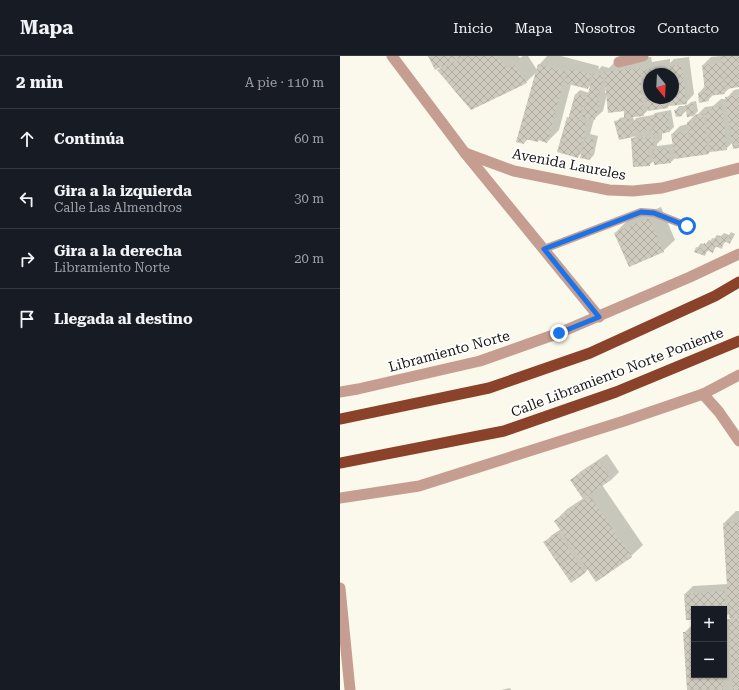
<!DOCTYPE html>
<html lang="es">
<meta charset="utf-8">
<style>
:root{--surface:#171b24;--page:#242831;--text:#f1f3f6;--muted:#9ea1a6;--line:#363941}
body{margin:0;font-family:"Roboto Serif",serif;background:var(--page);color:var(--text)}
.controls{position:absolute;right:12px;bottom:12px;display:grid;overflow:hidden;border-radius:0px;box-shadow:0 1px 3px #0004}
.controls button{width:36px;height:36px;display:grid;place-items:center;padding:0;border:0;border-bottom:1px solid var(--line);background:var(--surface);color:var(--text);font:20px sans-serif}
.compass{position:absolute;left:303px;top:12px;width:36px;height:36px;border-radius:50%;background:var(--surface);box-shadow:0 1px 3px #0004;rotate:162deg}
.stop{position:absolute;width:12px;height:12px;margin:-9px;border:3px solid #1a73e8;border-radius:50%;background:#fff}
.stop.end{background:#1a73e8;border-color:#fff;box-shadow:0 1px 4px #0008}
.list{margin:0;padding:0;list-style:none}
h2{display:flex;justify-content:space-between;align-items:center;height:52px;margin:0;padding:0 16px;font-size:17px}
h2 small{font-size:13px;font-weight:400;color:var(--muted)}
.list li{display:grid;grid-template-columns:26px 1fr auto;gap:12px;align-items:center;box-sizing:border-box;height:60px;padding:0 16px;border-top:1px solid var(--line)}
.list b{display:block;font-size:15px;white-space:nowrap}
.list p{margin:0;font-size:13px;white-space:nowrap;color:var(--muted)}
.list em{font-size:13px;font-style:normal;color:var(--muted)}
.icon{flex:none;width:22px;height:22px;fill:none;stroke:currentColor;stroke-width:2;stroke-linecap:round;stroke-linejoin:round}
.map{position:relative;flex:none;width:399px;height:634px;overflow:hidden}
header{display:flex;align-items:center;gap:24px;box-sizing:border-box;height:56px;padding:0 20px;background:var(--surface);border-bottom:1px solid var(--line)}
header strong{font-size:19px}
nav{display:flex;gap:22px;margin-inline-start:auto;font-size:14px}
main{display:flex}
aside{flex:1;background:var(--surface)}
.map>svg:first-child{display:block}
.shadow{fill:#0003;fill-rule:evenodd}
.building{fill:url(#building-cross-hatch)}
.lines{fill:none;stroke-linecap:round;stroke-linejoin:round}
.service{stroke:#c69e91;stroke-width:8}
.minor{stroke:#c69e91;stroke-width:11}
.tertiary{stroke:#c69e91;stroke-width:11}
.trunk{stroke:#8b422a;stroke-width:11}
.route{stroke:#1a73e8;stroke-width:5}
.labels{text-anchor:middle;stroke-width:3.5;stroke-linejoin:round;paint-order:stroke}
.street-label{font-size:14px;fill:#181713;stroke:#fff}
</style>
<header>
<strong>Mapa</strong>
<nav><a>Inicio</a><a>Mapa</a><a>Nosotros</a><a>Contacto</a></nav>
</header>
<main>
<aside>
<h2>2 min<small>A pie · 110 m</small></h2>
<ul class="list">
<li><svg class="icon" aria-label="ahead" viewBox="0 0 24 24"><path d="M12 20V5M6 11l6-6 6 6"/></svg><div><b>Continúa</b></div><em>60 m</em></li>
<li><svg class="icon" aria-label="left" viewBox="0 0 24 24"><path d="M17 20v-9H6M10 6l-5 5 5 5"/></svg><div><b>Gira a la izquierda</b><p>Calle Las Almendros</p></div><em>30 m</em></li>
<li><svg class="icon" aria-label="right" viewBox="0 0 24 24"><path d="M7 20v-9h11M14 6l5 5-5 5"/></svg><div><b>Gira a la derecha</b><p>Libramiento Norte</p></div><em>20 m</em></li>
<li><svg class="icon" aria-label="arrive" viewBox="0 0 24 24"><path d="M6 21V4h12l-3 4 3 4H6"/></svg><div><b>Llegada al destino</b></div></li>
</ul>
</aside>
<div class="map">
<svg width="399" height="634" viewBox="0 0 399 634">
<defs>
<pattern id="building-cross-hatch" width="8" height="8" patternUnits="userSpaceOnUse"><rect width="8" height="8" fill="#cecbbe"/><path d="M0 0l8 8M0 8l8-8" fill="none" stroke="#b0aea2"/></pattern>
</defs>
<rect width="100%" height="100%" fill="#fbf9eb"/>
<g class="shadow">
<path d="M89 0H178L180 2 183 0H188L197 14 199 9 207 0H221L259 10 258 14 262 10 269 12 277 4 311 1 312 6 330 3V7L334 3 349 1 354 38 346 47 330 49 328 51 308 54 303 59 293 60 294 65 296 62 313 59 315 57 331 54 334 71 330 75 322 77V83L317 88V90L333 88 332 78 340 70 348 68V66L356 58 348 60 347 54 342 59 336 54 339 50H345V51L351 46 356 45 358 55 354 59 358 58 365 51 373 50 381 43H386L394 34 399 33V91L393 86 386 93 371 94 369 97 336 102V101L331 106 315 104 309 109 292 83 295 80 280 83 276 66 280 62 285 61V54L267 38 263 55 254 63 250 78 258 80 254 99 250 103 242 96 238 101 228 62 230 59 236 38 240 34 249 37 251 28 248 32 231 28 219 74 207 86 199 84 198 85 188 83 184 87 197 16 186 26 98 14 103 9ZM309 18H333V42H309ZM266 30 267 37H265Z"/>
<path d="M382 0H399V30L390 32 384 37 374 38 368 44 359 37 365 30 363 9 371 1Z"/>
<path d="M321 151 335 184 323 195 275 177 287 165Z"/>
<path d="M391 176 395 178 393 182 390 186 386 185 381 191 377 190 372 196 369 194 364 198 355 195 361 187 365 189 369 184 372 185 377 179 381 180 384 177 389 179Z"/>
<path d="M267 398 279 416 271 424 262 429 303 489 291 500 248 513 245 517 204 487 212 479 221 473 215 465 227 453 244 442 231 424 240 416Z"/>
<path d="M396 455H399V634H348L344 577 354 567V619H384V563H390V557L384 561V553H354V563L345 538 353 530 388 528 384 467Z"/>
<path d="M170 632 171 634H161Z"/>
</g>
<g class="building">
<path d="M88 0H122L95 14Z"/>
<path d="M128 0H157L168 13 174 8 187 27 131 54 97 14Z"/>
<path d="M381 0H399V31L386 33 382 9 385 38 368 40 369 45 359 47 358 37 365 36 362 9 382 7Z"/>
<path d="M198 8 226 16 207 87 198 84V86L185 83 184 88 176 86Z"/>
<path d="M341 8 347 48 330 50 329 42H333V18H326L325 11Z"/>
<path d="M322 11 323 18H309V42H327L328 52 308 55 301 14Z"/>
<path d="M300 12 304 60 284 62V55L268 57 264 16Z"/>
<path d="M228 13 251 18 248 33 224 27Z"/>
<path d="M253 18 264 20 257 45H260L255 64 242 61Z"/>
<path d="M235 38 246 41 239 63 229 60Z"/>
<path d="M399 39V92L393 93 385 41Z"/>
<path d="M353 48 354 60 347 61 345 49Z"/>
<path d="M382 50 387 94 370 96 365 56 372 55V51Z"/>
<path d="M341 53 342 60 336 61 334 54Z"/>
<path d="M327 57 330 76 313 79 310 60Z"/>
<path d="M363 58 369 98 335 103 331 78 347 75 352 98 347 66 357 65 356 59Z"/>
<path d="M227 61 247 66 238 102 217 96Z"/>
<path d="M289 62 293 81 279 84 274 65Z"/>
<path d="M309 63 311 74 293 77 291 65Z"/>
<path d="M314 81V92H308L310 110 293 111 291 82Z"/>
<path d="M245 82 255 84 250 104 240 102Z"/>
<path d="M329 92 331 107 314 109 312 94Z"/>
<path d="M309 162 324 196 289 211 274 177Z"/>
<path d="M379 180 385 183 386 180 392 182 390 188 384 185 382 193 375 190 373 197 367 194 365 200 354 196 356 191 362 193 364 187 369 189 372 182 378 184Z"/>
<path d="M258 405 271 424 243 443 230 424Z"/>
<path d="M250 440 292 501 256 526 214 465Z"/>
<path d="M399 465V562H389L383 467Z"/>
<path d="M218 477 245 517 231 527 203 486Z"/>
<path d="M384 535 386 562H384V553H354V564H346L344 538Z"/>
<path d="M399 563V634H393L388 564Z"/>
<path d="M343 576H354V619H382L383 634H347Z"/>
</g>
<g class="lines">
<path class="service" d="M204 193 301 156 314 157 347 170"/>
<g class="minor">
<path d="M279 6 303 0"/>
<path d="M125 97 174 115 269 134 293 135 322 132 399 112"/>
<path d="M363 338 379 356 399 385"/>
<path d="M0 532 10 634"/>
</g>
<g class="tertiary">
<path d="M52 0 125 97 259 261"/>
<path d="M0 336 18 333 140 305 219 277 350 221 399 198"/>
<path d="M0 442 79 430 284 365 363 338 399 319"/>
</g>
<g class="trunk">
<path d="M0 363 149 332 250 297 375 240 399 226"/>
<path d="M0 407 164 375 276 336 399 285"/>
</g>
</g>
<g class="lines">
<path class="route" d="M219 277 259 261 204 193 301 156 314 157 347 170"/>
</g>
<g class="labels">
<g class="street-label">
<text transform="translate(229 108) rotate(11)" y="5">Avenida Laureles</text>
<text transform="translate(109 295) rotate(-15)" y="5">Libramiento Norte</text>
<text transform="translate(277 316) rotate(-21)" y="5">Calle Libramiento Norte Poniente</text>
</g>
</g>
</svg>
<div class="controls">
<button>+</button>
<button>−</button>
</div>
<svg class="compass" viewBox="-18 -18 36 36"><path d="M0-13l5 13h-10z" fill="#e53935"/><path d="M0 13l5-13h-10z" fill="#9ea1a6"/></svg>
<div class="stop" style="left:347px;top:170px"></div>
<div class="stop end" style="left:219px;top:277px"></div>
</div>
</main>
